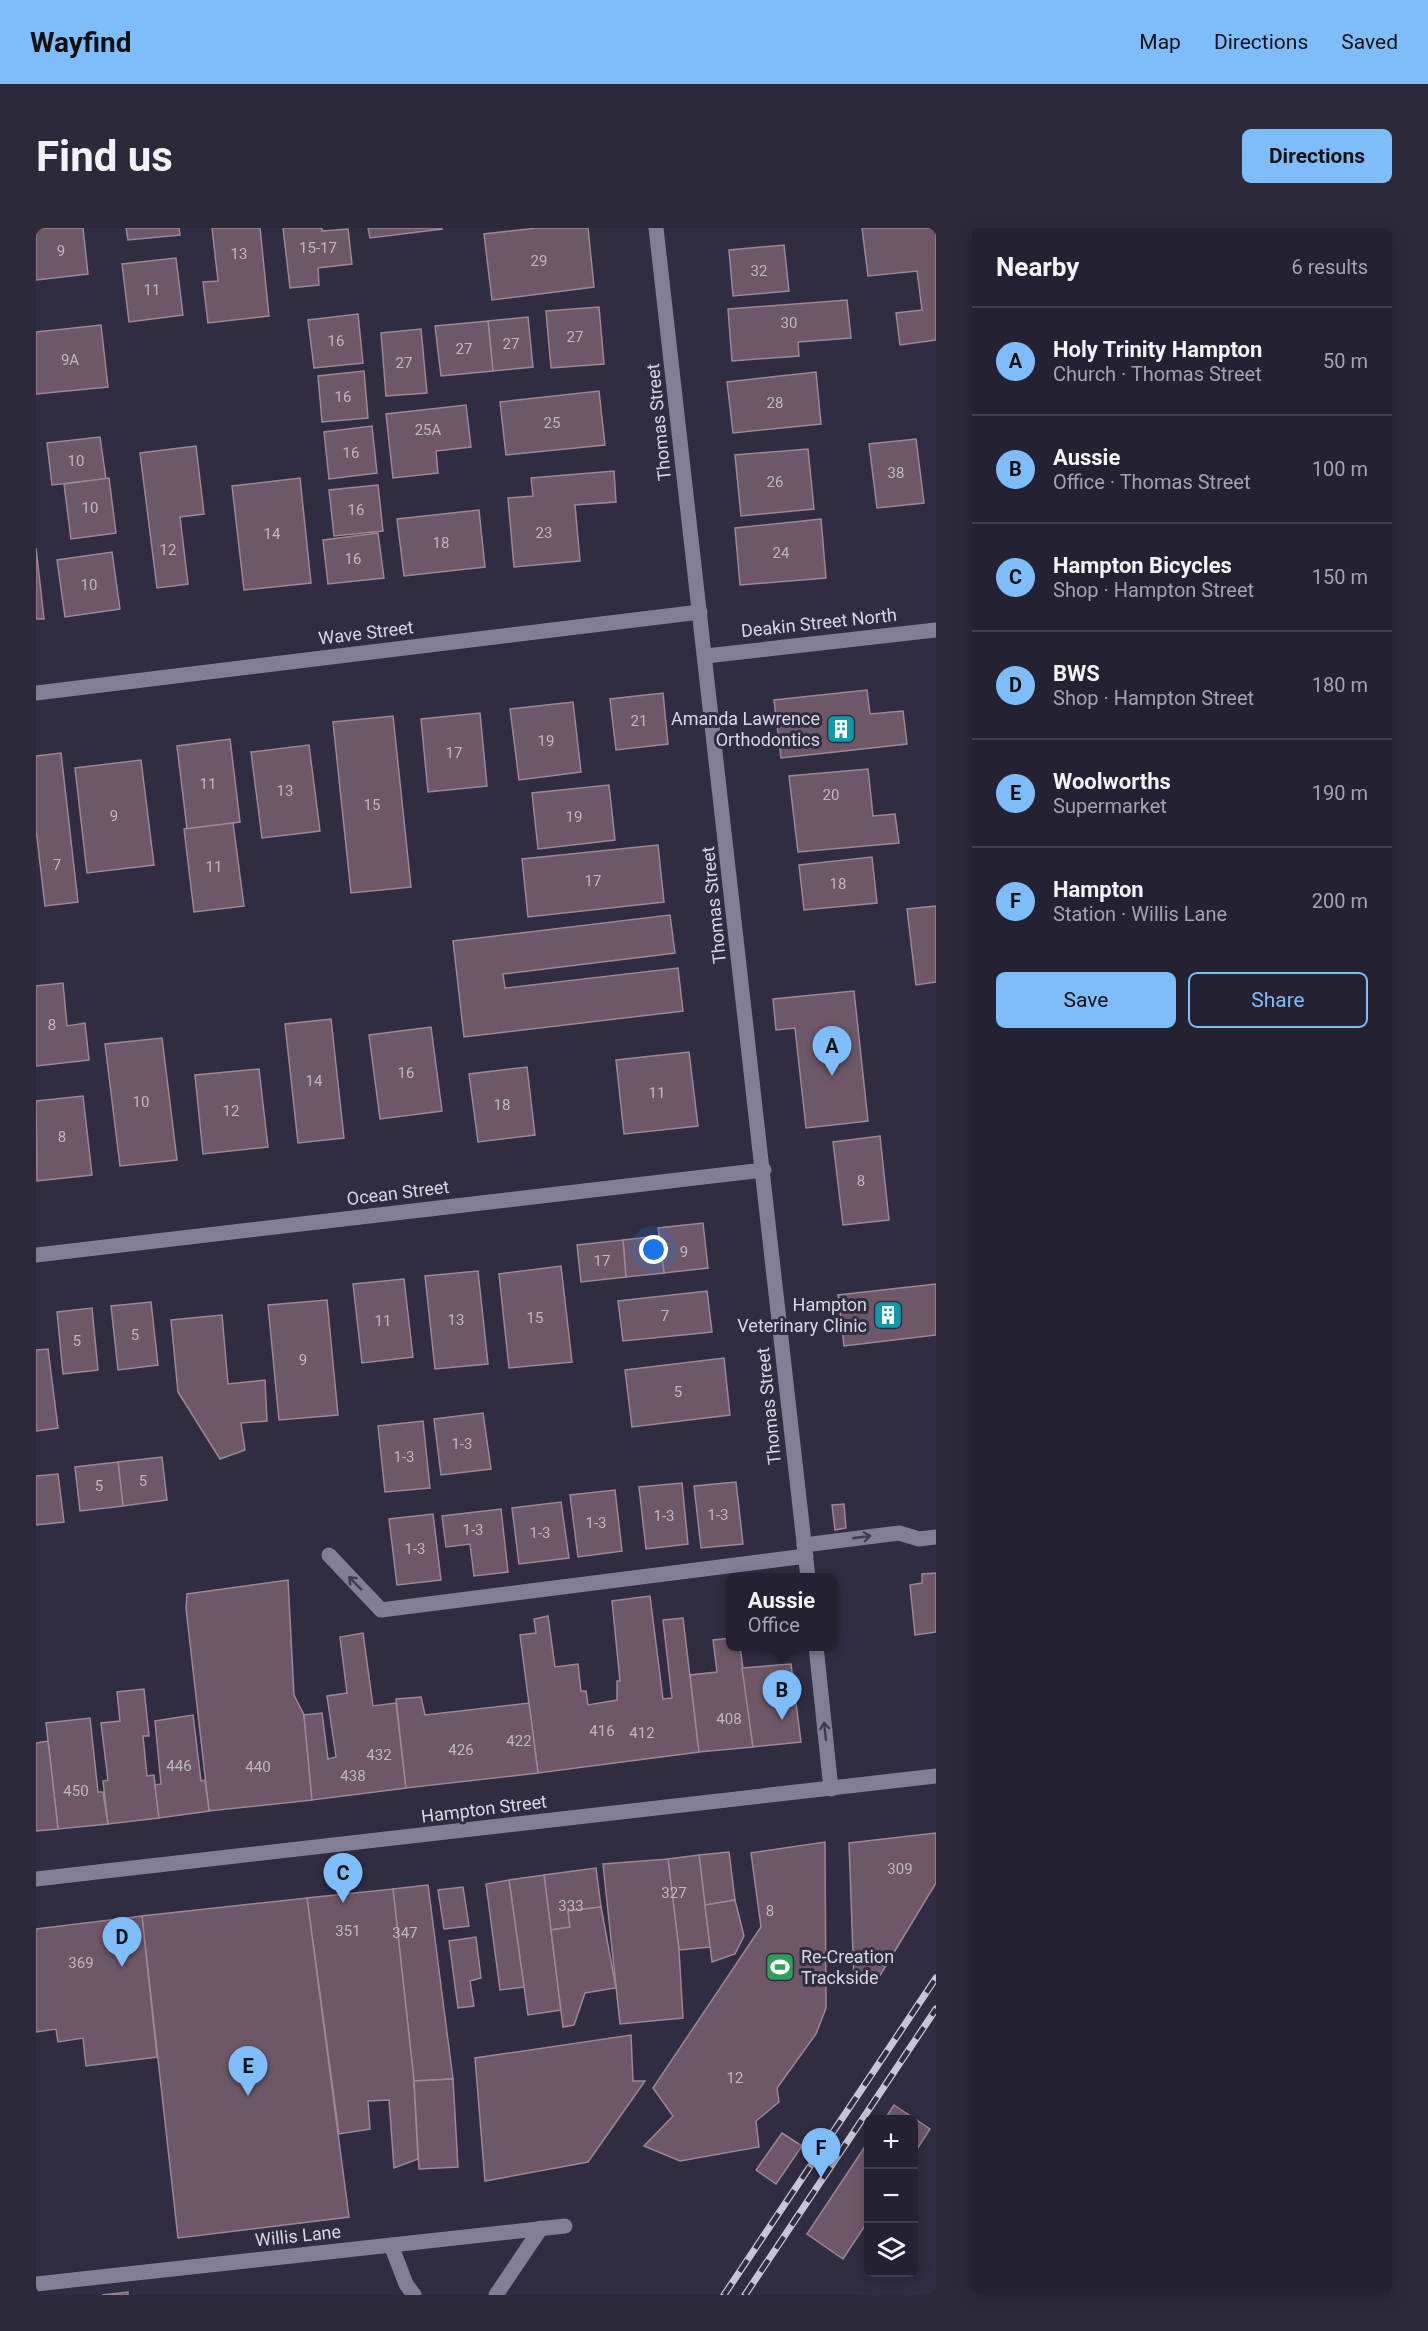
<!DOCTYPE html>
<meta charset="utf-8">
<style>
:root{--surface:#242232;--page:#2c2a3a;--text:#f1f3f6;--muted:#a3a4ac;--line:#413f4d;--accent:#7fbdfa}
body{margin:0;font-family:Roboto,sans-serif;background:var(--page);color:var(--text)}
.controls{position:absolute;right:18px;bottom:18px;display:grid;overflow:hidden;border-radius:9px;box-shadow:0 3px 15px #0003}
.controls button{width:54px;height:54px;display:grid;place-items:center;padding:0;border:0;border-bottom:2px solid var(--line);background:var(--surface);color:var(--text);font:30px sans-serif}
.you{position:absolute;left:618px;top:1022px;width:21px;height:21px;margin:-15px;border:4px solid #fff;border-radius:50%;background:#1a73e8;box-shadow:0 0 0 9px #1a73e833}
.badge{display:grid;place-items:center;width:39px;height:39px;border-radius:50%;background:var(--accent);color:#111;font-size:20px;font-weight:700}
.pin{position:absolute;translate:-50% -50px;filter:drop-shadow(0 2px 3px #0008)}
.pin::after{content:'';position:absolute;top:32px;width:21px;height:18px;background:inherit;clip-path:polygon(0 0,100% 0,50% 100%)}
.popup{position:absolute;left:690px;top:1345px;width:111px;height:78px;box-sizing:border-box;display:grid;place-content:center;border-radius:9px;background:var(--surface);filter:drop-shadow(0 2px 4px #0005);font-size:20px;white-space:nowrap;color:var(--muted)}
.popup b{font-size:22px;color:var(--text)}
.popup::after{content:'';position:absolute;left:50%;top:100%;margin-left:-12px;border:12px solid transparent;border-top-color:var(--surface)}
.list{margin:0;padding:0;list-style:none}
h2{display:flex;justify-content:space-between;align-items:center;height:78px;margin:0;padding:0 24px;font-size:26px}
h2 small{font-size:20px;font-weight:400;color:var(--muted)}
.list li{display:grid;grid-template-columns:39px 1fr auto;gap:18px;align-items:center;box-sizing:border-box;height:108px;padding:0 24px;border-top:2px solid var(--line)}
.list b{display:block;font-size:22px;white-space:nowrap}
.list p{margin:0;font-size:20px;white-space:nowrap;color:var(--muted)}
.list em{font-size:20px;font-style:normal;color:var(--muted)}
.actions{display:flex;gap:12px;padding:18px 24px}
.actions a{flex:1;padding:14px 0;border:2px solid var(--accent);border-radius:9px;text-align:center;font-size:21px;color:var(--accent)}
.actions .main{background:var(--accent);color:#111}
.icon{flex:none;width:33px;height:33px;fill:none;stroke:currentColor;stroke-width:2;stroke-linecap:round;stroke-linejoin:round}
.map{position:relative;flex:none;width:900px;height:2067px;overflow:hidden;border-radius:9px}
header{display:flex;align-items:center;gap:36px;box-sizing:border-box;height:84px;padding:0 30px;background:var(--accent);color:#111}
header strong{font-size:28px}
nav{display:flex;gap:33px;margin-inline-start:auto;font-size:21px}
.intro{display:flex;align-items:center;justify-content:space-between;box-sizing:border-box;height:144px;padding:0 36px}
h1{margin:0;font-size:42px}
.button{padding:15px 27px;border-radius:9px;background:var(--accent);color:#111;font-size:21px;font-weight:700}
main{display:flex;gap:36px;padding:0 36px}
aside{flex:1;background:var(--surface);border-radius:9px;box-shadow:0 3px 15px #0003}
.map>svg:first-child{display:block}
.building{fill:#6e5868;stroke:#9d8696;stroke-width:1.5}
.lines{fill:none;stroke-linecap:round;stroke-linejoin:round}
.service{stroke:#817e96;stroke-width:15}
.minor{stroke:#817e96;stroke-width:15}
.secondary{stroke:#817e96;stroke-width:15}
.rail-casing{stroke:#c6c5d3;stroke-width:7}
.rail{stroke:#302d42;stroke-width:4.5;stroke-dasharray:14;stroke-linecap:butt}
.oneway{stroke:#403d53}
.labels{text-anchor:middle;stroke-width:6;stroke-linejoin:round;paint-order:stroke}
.number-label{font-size:15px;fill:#beb7c5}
.street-label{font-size:18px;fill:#d8d7e4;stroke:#302d42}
.poi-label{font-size:18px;fill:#d8d7e4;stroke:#302d42;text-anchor:end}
</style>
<header>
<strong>Wayfind</strong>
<nav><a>Map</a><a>Directions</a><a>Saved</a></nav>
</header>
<div class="intro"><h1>Find us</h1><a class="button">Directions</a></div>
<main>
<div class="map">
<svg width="900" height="2067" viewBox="0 0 900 2067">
<rect width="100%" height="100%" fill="#302d42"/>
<g class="building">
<path d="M0 0H47L52 46 0 52Z"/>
<path d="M90 0H143L144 7 92 12Z"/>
<path d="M176 0H224L233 88 172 95 167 54 182 53Z"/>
<path d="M247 0H286V3L312 1 316 36 282 40 283 57 254 60Z"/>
<path d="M332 0H406V1L334 10Z"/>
<path d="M501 0H552L558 59 456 72 448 6Z"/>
<path d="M826 0H900V112L864 117 860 85 886 82 881 43 832 48Z"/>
<path d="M748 17 753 63 697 68 693 22Z"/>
<path d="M140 30 147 87 93 94 86 36Z"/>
<path d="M811 72 815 110 762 114 763 128 696 133 692 81Z"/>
<path d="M563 79 568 136 515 140 510 83Z"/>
<path d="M322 86 327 135 278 140 272 92Z"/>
<path d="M492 89 497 139 457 143 452 93Z"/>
<path d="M452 93 457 143 405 148 399 98Z"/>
<path d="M65 97 72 159 0 166V104Z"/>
<path d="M385 101 391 165 350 168 345 105Z"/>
<path d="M328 143 332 190 286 194 282 148Z"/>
<path d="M780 144 785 196 697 205 691 154Z"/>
<path d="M563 163 569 217 470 227 464 174Z"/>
<path d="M430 177 435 219 400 223 402 245 357 250 350 186Z"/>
<path d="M336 198 341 245 293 251 288 204Z"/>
<path d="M64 209 70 251 16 257 11 215Z"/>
<path d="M880 211 888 275 841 280 833 216Z"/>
<path d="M160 218 168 286 144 289 152 356 121 360 104 225Z"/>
<path d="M772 221 778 281 705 288 699 227Z"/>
<path d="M578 243 580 274 539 277 544 333 478 339 472 270 497 268 495 250Z"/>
<path d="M73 250 80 305 35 311 28 256Z"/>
<path d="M264 250 275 355 208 362 196 258Z"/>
<path d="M342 257 347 303 298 308 293 262Z"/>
<path d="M443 282 449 339 368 348 361 291Z"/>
<path d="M785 291 790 350 704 357 699 300Z"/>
<path d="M342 305 348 350 292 356 287 312Z"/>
<path d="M0 320 8 391H0Z"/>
<path d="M76 324 84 381 29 389 21 332Z"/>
<path d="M831 462 834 486 867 483 871 516 745 530 738 472Z"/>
<path d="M627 465 632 516 580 522 574 471Z"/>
<path d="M537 474 545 544 483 552 474 481Z"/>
<path d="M444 485 451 558 392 564 385 491Z"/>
<path d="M357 488 375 659 315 665 297 494Z"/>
<path d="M194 511 204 594 151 601 141 518Z"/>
<path d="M273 517 284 603 226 610 215 524Z"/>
<path d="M25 525 42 674 9 678 0 601V528Z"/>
<path d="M105 532 118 637 51 645 39 540Z"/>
<path d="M832 541 837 588 859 586 863 615 762 624 753 548Z"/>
<path d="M573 557 579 612 502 621 496 565Z"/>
<path d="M197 595 208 678 158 684 148 601Z"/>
<path d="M622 617 628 674 492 689 486 631Z"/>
<path d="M836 629 841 675 768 682 763 637Z"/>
<path d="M900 678V754L880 757 871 681Z"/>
<path d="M634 687 639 725 467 746 469 760 642 740 647 783 428 809 417 713Z"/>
<path d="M27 755 31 798 49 795 53 832 0 838V758Z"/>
<path d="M818 763 832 893 770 900 759 800 740 802 737 771Z"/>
<path d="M295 791 308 910 262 915 249 796Z"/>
<path d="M395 799 406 883 344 891 333 807Z"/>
<path d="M126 810 141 932 84 938 69 816Z"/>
<path d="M653 824 662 898 588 906 580 832Z"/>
<path d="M491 839 499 907 442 914 433 846Z"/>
<path d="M223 841 232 919 167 926 159 847Z"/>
<path d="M47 868 56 947 1 953 0 873Z"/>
<path d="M844 908 853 992 807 997 797 914Z"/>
<path d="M667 995 672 1040 628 1045 622 1000Z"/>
<path d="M623 1008 628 1045 590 1049 587 1012Z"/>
<path d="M587 1012 590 1049 545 1054 541 1017Z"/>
<path d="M525 1038 536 1134 473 1140 463 1046Z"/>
<path d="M442 1043 452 1136 399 1141 389 1048Z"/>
<path d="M368 1051 377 1129 326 1135 317 1056Z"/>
<path d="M900 1056V1107L808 1118 802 1067Z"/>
<path d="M671 1063 676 1104 587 1113 582 1073Z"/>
<path d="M291 1072 302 1187 243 1192 232 1077Z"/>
<path d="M115 1074 122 1137 82 1142 75 1078Z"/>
<path d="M56 1080 62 1142 27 1146 21 1084Z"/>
<path d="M186 1087 192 1156 229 1152 231 1193 205 1195 209 1222 184 1231 142 1164 135 1092Z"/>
<path d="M12 1121 22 1200 0 1203V1122Z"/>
<path d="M688 1130 694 1187 596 1199 589 1142Z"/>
<path d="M447 1185 455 1241 405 1247 398 1191Z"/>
<path d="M387 1193 394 1260 349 1264 342 1198Z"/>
<path d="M126 1229 131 1272 87 1278 82 1234Z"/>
<path d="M82 1234 87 1278 44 1283 39 1239Z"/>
<path d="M22 1246 28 1294 0 1297V1248Z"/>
<path d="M700 1254 707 1316 665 1320 658 1258Z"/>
<path d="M646 1255 652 1316 610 1321 603 1259Z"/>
<path d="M579 1262 586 1323 542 1329 534 1267Z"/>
<path d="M525 1274 533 1330 483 1336 476 1280Z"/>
<path d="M808 1276 810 1300 799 1302 796 1277Z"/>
<path d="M465 1281 472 1344 438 1348 434 1316 410 1319 406 1288Z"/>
<path d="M397 1286 405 1352 361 1357 353 1291Z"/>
<path d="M900 1345V1404L879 1407 874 1357 886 1355V1346Z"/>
<path d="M252 1352 258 1467 268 1487 276 1572 173 1583 150 1380 151 1366Z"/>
<path d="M614 1368 627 1471 636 1470 627 1392 647 1390 663 1524 502 1545 484 1407 500 1405 498 1391 512 1388 519 1439 542 1436 545 1463H550L552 1477 581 1472V1453H584L576 1373Z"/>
<path d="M327 1405 337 1478 360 1475 370 1560 276 1572 268 1487 286 1485 292 1531 300 1529 291 1468 311 1465 304 1409Z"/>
<path d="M695 1410V1418H704L717 1519 663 1524 654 1447 681 1444 677 1412Z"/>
<path d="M755 1436 765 1514 717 1519 706 1440Z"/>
<path d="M108 1461 113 1508H107L111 1548 118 1547 123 1590 72 1596 67 1553 72 1552 65 1495 84 1493 81 1464Z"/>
<path d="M385 1469 389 1487 493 1475 502 1545 370 1560 360 1471Z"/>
<path d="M157 1487 165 1553 169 1552 173 1583 123 1590 119 1557 125 1556 119 1493Z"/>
<path d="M54 1490 62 1564H67L72 1596 22 1601 10 1495Z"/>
<path d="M12 1513 22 1601 0 1603V1515Z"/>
<path d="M900 1605V1655L843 1749 818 1754 813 1615Z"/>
<path d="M789 1614 790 1780 780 1806 741 1860 743 1874 720 1893 723 1919 644 1933 608 1918 637 1888 617 1860 725 1699 715 1625Z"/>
<path d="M693 1624 699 1672 669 1677 663 1627Z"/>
<path d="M663 1627 674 1719 643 1722 632 1631Z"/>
<path d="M632 1631 643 1722 647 1790 584 1796 567 1636Z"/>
<path d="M560 1640 565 1679 532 1683 534 1699 515 1702 508 1647Z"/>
<path d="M508 1647 525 1782 492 1787 473 1652Z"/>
<path d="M473 1652 488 1759 464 1762 450 1656Z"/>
<path d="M392 1657 417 1851 378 1853 357 1661Z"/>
<path d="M427 1659 433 1698 408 1701 402 1662Z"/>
<path d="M357 1661 378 1853 382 1931 358 1940 353 1872 332 1873 334 1901 303 1906 271 1670Z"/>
<path d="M271 1670 313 1989 142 2010 106 1688Z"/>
<path d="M699 1672 708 1708 699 1726 676 1734 669 1677Z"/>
<path d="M565 1679 580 1760 549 1765 538 1797 527 1799 515 1702 534 1699 532 1683Z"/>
<path d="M106 1688 121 1829 50 1838 47 1810 22 1814 20 1801 0 1804V1701Z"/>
<path d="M440 1709 445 1750 434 1753 438 1778 422 1780 413 1713Z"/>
<path d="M595 1807 597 1853H609L552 1934 449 1953 439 1830Z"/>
<path d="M417 1851 422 1939 383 1941 378 1853Z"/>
<path d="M858 1877 894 1901 878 1926V1892H848Z"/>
<path d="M746 1905 766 1918 740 1956 720 1942Z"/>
<path d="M832 1914V1993L807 2031 771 2006Z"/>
<path d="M92 2064V2067H66Z"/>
</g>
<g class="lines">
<g class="service">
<path d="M293 1327 345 1382 770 1328"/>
<path d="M355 2017 370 2056 378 2067"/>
<path d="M460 2067 505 2000"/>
</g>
<g class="minor">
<path d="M620 0 772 1350"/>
<path d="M670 428 900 402"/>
<path d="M0 465 664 384"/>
<path d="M0 1027 728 942"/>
<path d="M768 1317 863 1305 883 1311 900 1309"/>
<path d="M780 1418 795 1561"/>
<path d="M0 2056 529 1998"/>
</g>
<path class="secondary" d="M0 1651 900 1548"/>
<g class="rail-casing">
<g id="rail">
<path d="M688 2067 900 1750"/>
<path d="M709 2067 900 1781"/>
</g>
</g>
<use href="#rail" class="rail"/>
</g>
<defs><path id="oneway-shaft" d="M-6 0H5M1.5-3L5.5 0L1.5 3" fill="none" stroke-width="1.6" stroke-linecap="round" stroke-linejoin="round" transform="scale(1.5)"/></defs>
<g class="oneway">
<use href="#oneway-shaft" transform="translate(826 1309) rotate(-8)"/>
<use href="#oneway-shaft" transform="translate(319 1355) rotate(-134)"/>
<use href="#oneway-shaft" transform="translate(789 1503) rotate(-96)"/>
</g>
<defs>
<g id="building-square" transform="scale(1.5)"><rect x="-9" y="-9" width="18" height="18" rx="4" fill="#0f9aa8" stroke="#302d42"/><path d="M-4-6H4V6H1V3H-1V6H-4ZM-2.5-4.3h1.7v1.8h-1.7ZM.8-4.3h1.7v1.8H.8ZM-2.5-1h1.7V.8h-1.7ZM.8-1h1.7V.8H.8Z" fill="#fff"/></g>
<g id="stadium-square" transform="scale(1.5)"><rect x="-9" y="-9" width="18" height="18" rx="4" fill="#2e9e5b" stroke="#302d42"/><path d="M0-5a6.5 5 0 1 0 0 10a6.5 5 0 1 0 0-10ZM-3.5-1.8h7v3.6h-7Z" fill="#fff"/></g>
</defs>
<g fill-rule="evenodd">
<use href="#building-square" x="805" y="501"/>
<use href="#building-square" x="852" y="1087"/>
<use href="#stadium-square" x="744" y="1739"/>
</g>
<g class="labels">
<g class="number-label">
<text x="282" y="25">15-17</text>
<text x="25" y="28">9</text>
<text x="203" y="31">13</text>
<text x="503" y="38">29</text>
<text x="723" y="48">32</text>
<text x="116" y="67">11</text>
<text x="753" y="100">30</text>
<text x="539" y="114">27</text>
<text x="300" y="118">16</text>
<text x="475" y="121">27</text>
<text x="428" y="126">27</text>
<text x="34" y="137">9A</text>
<text x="368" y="140">27</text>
<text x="307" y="174">16</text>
<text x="739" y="180">28</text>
<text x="516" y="200">25</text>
<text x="392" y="207">25A</text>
<text x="315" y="230">16</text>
<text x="40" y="238">10</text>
<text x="860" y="250">38</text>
<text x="739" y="259">26</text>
<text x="54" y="285">10</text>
<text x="320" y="287">16</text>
<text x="508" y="310">23</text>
<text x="236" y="311">14</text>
<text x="405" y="320">18</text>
<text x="132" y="327">12</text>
<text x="745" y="330">24</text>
<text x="317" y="336">16</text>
<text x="53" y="362">10</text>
<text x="603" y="498">21</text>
<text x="510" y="518">19</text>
<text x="418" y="530">17</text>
<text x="172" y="561">11</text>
<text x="249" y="568">13</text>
<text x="795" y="572">20</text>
<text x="336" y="582">15</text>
<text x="78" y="593">9</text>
<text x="538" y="594">19</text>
<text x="21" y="642">7</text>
<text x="178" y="644">11</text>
<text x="557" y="658">17</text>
<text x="802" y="661">18</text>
<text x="16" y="802">8</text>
<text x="370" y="850">16</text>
<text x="278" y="858">14</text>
<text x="621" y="870">11</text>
<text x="105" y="879">10</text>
<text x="466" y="882">18</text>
<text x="195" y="888">12</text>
<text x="26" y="914">8</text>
<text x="825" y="958">8</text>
<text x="648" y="1029">9</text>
<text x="566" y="1038">17</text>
<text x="629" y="1093">7</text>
<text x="499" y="1095">15</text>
<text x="420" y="1097">13</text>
<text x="347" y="1098">11</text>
<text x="99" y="1112">5</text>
<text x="41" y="1118">5</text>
<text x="267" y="1137">9</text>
<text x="642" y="1169">5</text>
<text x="426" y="1221">1-3</text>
<text x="368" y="1234">1-3</text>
<text x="107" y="1258">5</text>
<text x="63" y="1263">5</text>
<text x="682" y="1292">1-3</text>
<text x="628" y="1293">1-3</text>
<text x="560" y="1300">1-3</text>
<text x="437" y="1307">1-3</text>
<text x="504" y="1310">1-3</text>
<text x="379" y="1326">1-3</text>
<text x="693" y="1496">408</text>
<text x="566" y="1508">416</text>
<text x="606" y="1510">412</text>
<text x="483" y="1518">422</text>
<text x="425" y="1527">426</text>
<text x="343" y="1532">432</text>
<text x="143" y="1543">446</text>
<text x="222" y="1544">440</text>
<text x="317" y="1553">438</text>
<text x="40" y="1568">450</text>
<text x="864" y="1646">309</text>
<text x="638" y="1670">327</text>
<text x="535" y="1683">333</text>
<text x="734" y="1688">8</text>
<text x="312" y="1708">351</text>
<text x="369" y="1710">347</text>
<text x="45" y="1740">369</text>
<text x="699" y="1855">12</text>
</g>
<g class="street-label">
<text transform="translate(623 194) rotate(-96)" y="6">Thomas Street</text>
<text transform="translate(783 395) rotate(-6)" y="6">Deakin Street North</text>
<text transform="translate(330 405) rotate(-7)" y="6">Wave Street</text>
<text transform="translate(678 677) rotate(-96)" y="6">Thomas Street</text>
<text transform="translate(362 965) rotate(-7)" y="6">Ocean Street</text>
<text transform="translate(733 1178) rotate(-96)" y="6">Thomas Street</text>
<text transform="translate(448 1581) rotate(-7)" y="6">Hampton Street</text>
<text transform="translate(262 2008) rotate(-6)" y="6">Willis Lane</text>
</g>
<g class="poi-label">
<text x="784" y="497">Amanda Lawrence<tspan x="784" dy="21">Orthodontics</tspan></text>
<text x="831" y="1083">Hampton<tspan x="831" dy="21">Veterinary Clinic</tspan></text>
<text x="765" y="1735" text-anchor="start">Re-Creation<tspan x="765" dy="21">Trackside</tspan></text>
</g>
</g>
</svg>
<div class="controls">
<button>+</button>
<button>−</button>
<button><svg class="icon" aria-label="layers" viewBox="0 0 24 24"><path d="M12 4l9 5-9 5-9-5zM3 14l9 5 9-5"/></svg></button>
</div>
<div class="you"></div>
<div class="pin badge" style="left:796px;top:848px">A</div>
<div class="pin badge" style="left:746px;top:1492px">B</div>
<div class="popup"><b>Aussie</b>Office</div>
<div class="pin badge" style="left:307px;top:1675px">C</div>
<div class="pin badge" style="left:86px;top:1739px">D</div>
<div class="pin badge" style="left:212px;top:1868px">E</div>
<div class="pin badge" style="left:785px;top:1950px">F</div>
</div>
<aside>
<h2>Nearby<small>6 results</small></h2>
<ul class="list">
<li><span class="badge">A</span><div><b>Holy Trinity Hampton</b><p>Church · Thomas Street</p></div><em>50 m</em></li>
<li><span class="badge">B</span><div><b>Aussie</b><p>Office · Thomas Street</p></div><em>100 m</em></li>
<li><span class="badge">C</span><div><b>Hampton Bicycles</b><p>Shop · Hampton Street</p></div><em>150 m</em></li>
<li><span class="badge">D</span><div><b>BWS</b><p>Shop · Hampton Street</p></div><em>180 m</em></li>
<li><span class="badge">E</span><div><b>Woolworths</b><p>Supermarket</p></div><em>190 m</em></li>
<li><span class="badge">F</span><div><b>Hampton</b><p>Station · Willis Lane</p></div><em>200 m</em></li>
</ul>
<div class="actions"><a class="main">Save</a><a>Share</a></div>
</aside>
</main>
